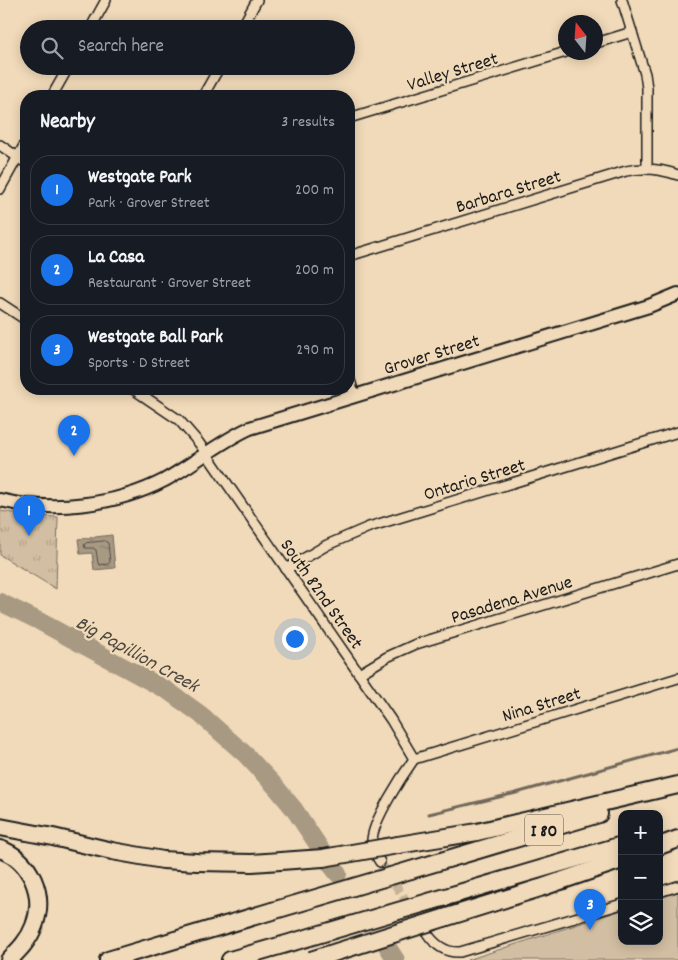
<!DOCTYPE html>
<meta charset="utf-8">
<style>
:root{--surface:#171b24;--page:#242831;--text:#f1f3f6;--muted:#9ea1a6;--line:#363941;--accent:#1a73e8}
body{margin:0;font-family:Dekko,sans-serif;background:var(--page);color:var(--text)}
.controls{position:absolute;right:15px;bottom:15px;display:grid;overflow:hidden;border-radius:10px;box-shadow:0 2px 12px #0003}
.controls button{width:45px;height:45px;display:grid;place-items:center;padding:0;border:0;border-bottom:1px solid var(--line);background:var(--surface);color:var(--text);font:25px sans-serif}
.compass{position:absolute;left:558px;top:15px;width:45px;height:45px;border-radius:50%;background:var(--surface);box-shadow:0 2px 12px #0003;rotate:343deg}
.you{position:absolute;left:294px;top:638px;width:18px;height:18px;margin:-12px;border:4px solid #fff;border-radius:50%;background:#1a73e8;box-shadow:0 0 0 8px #1a73e833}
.badge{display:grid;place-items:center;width:32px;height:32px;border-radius:50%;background:var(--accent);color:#fff;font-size:16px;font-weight:700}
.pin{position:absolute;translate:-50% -41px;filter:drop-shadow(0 1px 2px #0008)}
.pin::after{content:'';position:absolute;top:26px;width:18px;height:15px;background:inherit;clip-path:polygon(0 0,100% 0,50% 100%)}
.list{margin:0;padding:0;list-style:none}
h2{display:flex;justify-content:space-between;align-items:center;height:65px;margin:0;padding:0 20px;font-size:21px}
h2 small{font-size:16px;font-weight:400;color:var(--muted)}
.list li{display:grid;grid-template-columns:32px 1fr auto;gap:15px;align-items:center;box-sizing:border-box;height:70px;margin:0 10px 10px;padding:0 10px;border:1px solid var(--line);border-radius:20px}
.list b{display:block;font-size:19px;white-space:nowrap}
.list p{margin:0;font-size:16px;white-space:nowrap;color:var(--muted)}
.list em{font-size:16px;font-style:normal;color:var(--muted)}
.icon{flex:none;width:28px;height:28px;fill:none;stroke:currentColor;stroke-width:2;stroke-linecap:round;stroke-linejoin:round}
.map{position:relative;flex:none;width:678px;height:960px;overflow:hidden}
.search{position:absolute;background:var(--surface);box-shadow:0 2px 12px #0003;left:20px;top:20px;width:335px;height:55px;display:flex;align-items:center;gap:12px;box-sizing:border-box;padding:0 18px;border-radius:28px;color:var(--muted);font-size:19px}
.panel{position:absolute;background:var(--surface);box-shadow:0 2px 12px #0003;left:20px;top:90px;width:335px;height:305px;border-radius:20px}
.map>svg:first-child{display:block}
.grass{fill:#d2bea2;stroke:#776d5f}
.park{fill:url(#park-tufts);stroke:#776d5f}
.water{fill:url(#water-ripples);stroke:#70675a}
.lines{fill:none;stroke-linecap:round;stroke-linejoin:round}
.shore{stroke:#544e45;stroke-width:1}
.stream{stroke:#70675a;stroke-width:3}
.river{stroke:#a89983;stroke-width:18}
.street-tunnel{stroke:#c6b49a;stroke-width:9;stroke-dasharray:9 4.5;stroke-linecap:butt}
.street-casing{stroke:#1c1c1c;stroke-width:12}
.secondary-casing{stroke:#1c1c1c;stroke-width:16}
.highway-casing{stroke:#1c1c1c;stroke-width:20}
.street{stroke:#f1dab9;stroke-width:9}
.secondary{stroke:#f1dab9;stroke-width:12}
.highway{stroke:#f1dab9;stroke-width:16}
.highway-bridge-casing{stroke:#1c1c1c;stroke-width:20;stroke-linecap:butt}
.highway-bridge{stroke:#f1dab9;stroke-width:16}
.labels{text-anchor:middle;stroke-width:4.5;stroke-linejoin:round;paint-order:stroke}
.shield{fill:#f1dab9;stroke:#5c554b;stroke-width:1}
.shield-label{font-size:18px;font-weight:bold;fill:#1c1c1c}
.street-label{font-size:19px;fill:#1c1c1c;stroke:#f1dab9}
.water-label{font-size:20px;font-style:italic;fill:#4d4840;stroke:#f1dab9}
</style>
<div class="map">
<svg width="678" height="960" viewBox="0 0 678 960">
<defs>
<pattern id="park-tufts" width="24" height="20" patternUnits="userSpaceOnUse" patternTransform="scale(1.25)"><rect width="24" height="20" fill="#d2bea2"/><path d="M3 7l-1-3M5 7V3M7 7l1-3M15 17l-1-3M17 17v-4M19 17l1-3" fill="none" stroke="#b4a38b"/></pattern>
<pattern id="water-ripples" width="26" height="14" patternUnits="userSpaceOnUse" patternTransform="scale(1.25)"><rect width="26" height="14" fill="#a89983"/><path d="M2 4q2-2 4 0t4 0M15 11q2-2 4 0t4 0" fill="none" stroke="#887c6a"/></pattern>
</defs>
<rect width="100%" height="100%" fill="#f1dab9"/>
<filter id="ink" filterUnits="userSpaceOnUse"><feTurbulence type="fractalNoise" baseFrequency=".02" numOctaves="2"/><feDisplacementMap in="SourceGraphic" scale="10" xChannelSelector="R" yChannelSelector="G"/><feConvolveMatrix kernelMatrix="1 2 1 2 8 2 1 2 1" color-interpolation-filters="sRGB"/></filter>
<g filter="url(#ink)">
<path class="grass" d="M678 892V960H467L622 910V941H659V898Z"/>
<path class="park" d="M0 511 34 516 58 517 56 589 0 555Z"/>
<path class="water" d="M112 535 115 568 94 570 92 553 80 554 78 539Z"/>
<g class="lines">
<path class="shore" d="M105 541 108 543 110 562 108 564 100 565 98 563 96 550 93 548H85L84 545 86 543Z"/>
<path class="stream" d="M429 814 516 793 678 748"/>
<g class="river">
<path d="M0 602 39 621 168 691 200 714 246 755 275 786 294 809 320 848"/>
<path d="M331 865 338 874"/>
<path d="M387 946 396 960"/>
</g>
<path class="street-tunnel" d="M380 862 423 926"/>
<g class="street-casing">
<g id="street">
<path d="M622 0 645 74 647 88V169"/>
<path d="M90 29 106 0"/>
<path d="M241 29 257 0"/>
<path d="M596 43 632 32"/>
<path d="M52 96 69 66"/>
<path d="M203 96 220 66"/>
<path d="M349 118 566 52"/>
<path d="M0 145 26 163"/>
<path d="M0 189 26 142"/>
<path d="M349 256 626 171C644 167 661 169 678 175"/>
<path d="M0 303 26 320"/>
<path d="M349 377 355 396"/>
<path d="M133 389 179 420 199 443 391 720 414 759"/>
<path d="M286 569 327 545 369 527 678 432"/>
<path d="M359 674 387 657 416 644 678 564"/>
<path d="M414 759 678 678"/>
<path d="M372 840C373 820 402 776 414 759"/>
<path d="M377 857 380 862"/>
<path d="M659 892 678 886"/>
<path d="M427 933C435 945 445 953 460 952L622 904"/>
</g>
</g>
<g class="secondary-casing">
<path id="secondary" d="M0 500C53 513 117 505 165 480 194 464 219 442 250 428L649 306 678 294"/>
</g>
<g class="highway-casing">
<g id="highway">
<path d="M0 827 53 837 112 851 163 860 197 862 252 863"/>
<path d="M398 845 477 832 678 785"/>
<path d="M659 846 678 839"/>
<path d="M0 849C31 860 46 895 34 926 29 940 19 950 9 960"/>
<path d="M411 870 599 814"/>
<path d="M432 901 622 845"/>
<path d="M444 918 540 888 622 860"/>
<path d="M108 960 272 911"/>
<path d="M230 960 293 942"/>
</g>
</g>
<use href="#street" class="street"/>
<use href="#secondary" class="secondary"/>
<use href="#highway" class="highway"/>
<g class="highway-bridge-casing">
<g id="highway-bridge">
<path d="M252 863 323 858 398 845"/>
<path d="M272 911 411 870"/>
<path d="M293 942 432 901"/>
<path d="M311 960 444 918"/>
</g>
</g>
<use href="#highway-bridge" class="highway-bridge"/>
</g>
</g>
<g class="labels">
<rect class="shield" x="525" y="814.5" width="38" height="31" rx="4"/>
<g class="shield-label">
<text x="544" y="836">I 80</text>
</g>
<g class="street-label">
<text transform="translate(452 70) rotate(-17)" y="7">Valley Street</text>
<text transform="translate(508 190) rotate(-17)" y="7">Barbara Street</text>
<text transform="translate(431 353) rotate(-17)" y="7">Grover Street</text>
<text transform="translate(474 478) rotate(-17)" y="7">Ontario Street</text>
<text transform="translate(323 593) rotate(55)" y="7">South 82nd Street</text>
<text transform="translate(511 598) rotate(-17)" y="7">Pasadena Avenue</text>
<text transform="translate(541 703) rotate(-17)" y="7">Nina Street</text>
</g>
<g class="water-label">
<text transform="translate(138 653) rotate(29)" y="7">Big Papillion Creek</text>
</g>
</g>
</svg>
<div class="controls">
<button>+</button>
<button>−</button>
<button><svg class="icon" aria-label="layers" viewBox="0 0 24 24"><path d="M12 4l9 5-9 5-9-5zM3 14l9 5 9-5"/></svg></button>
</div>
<svg class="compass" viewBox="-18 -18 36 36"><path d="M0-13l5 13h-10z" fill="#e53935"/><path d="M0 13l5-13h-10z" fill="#9ea1a6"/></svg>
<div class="you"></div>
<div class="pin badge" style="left:29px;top:536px">1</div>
<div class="pin badge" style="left:74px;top:456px">2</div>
<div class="pin badge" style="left:590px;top:930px">3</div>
<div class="search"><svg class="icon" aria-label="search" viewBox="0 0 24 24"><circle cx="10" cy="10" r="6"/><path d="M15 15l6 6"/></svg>Search here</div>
<section class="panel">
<h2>Nearby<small>3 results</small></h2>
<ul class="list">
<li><span class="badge">1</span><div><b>Westgate Park</b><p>Park · Grover Street</p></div><em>200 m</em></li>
<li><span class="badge">2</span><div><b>La Casa</b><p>Restaurant · Grover Street</p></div><em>200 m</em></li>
<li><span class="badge">3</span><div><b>Westgate Ball Park</b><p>Sports · D Street</p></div><em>290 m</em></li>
</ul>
</section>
</div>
